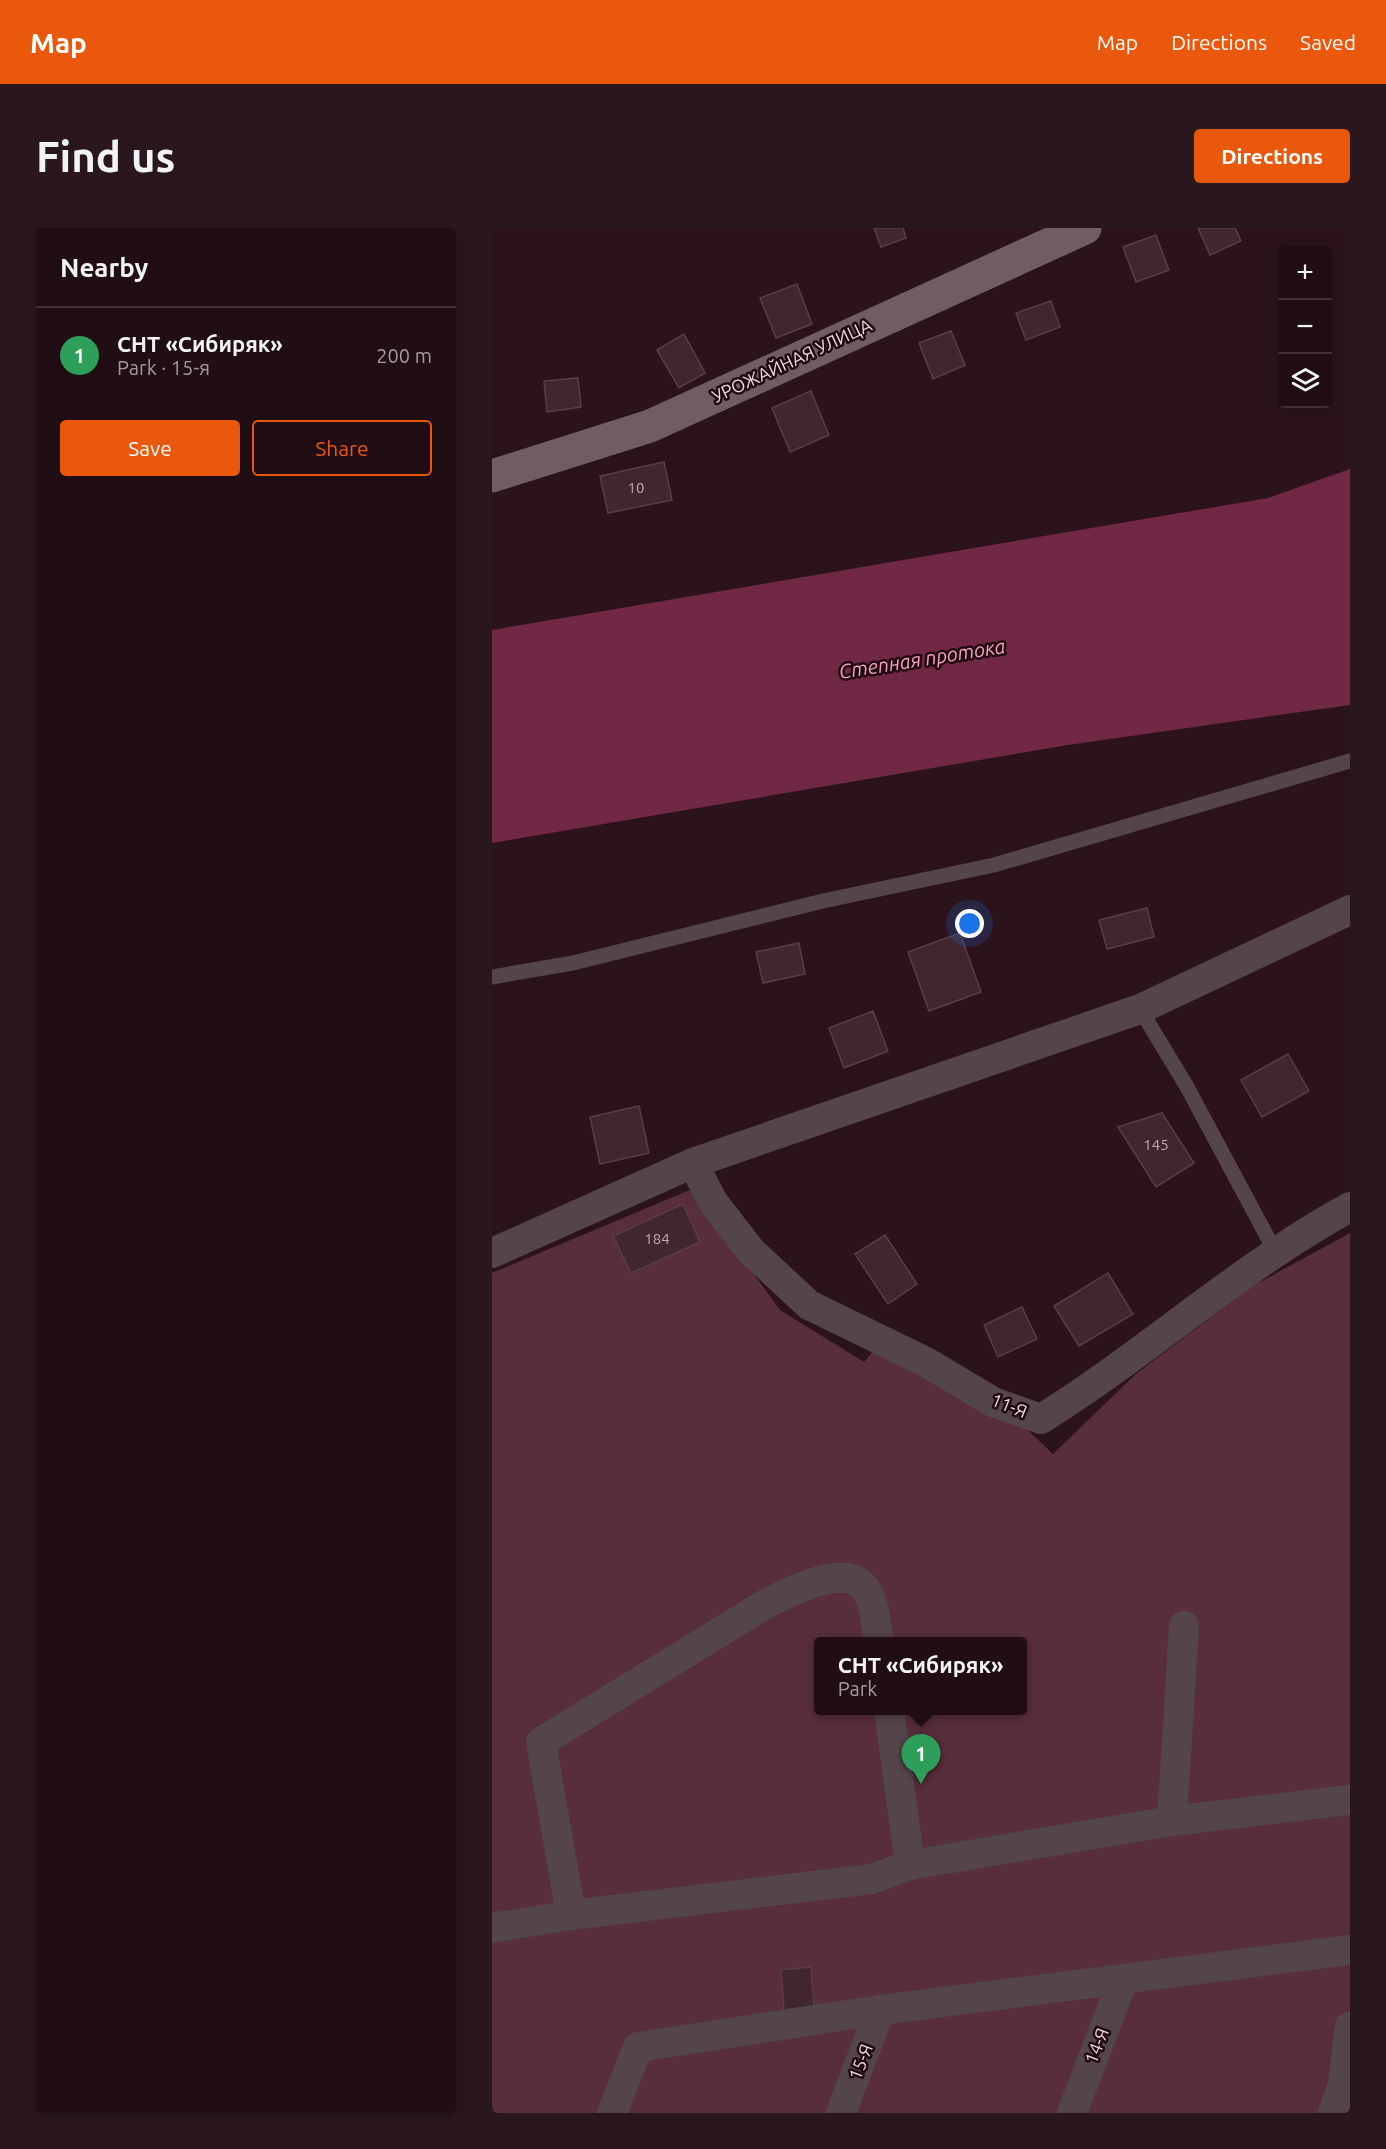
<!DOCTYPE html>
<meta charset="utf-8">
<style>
:root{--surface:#210e14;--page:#29171d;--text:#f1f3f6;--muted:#a29ca0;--line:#3e2e34;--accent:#ea580c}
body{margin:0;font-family:Ubuntu,sans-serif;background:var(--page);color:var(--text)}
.controls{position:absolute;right:18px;top:18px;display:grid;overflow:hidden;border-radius:6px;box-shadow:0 3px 9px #0003}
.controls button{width:54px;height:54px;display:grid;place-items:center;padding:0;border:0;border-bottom:2px solid var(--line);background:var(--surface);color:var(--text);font:30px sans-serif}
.you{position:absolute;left:478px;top:696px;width:21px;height:21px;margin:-15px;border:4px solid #fff;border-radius:50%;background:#1a73e8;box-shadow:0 0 0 9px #1a73e833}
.badge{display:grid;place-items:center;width:39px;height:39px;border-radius:50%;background:var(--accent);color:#fff;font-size:20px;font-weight:700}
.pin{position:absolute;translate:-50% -50px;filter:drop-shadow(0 2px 3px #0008)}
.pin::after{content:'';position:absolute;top:32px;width:21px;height:18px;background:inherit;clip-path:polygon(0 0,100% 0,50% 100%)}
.popup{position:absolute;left:322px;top:1409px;width:213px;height:78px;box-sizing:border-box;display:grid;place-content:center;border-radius:6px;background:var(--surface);filter:drop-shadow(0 2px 4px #0005);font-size:20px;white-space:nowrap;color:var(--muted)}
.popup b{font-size:22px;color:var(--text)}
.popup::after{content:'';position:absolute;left:50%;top:100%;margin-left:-12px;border:12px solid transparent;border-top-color:var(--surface)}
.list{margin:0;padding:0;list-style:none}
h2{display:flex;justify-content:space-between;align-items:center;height:78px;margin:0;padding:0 24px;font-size:26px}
h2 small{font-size:20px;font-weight:400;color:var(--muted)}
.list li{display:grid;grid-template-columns:39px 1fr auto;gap:18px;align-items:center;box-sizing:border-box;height:96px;padding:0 24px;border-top:2px solid var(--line)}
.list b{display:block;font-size:22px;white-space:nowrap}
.list p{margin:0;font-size:20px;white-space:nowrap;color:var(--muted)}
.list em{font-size:20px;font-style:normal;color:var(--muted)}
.actions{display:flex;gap:12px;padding:18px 24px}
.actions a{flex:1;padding:14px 0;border:2px solid var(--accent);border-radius:6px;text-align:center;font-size:21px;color:var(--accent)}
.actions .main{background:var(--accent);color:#fff}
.icon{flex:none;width:33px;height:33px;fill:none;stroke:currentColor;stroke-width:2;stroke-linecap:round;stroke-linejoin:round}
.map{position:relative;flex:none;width:858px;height:1885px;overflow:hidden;border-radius:6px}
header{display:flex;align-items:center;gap:36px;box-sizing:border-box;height:84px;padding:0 30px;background:var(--accent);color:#fff}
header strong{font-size:28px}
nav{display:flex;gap:33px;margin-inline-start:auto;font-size:21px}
.intro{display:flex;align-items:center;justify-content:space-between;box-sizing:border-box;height:144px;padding:0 36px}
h1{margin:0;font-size:42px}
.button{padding:15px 27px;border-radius:6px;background:var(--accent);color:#fff;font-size:21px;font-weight:700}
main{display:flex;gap:36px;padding:0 36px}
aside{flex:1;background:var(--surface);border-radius:6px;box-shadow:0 3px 9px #0003}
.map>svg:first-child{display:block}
.green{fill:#582e3c;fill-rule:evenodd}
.water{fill:#702844}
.building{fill:#41262f;stroke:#5a3d46;stroke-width:1.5}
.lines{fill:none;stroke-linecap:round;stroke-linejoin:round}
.lane{stroke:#534549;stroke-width:15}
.street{stroke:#534549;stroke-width:30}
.secondary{stroke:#725c63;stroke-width:33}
.labels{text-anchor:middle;stroke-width:5;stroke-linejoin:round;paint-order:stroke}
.number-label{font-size:15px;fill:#c0acb2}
.street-label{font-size:18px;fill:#ebd9de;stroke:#210912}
.water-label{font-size:20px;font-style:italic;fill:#f8a1bd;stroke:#210912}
</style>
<header>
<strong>Map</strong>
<nav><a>Map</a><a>Directions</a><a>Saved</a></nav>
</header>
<div class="intro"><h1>Find us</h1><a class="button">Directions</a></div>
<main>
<aside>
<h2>Nearby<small></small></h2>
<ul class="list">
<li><span class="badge" style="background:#2e9e5b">1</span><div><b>СНТ «Сибиряк»</b><p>Park · 15-я</p></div><em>200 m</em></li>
</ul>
<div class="actions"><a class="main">Save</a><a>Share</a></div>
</aside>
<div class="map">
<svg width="858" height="1885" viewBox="0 0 858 1885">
<rect width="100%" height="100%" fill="#2c131b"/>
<path class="green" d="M200 961 288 1082 372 1134 388 1115 488 1157 561 1226 645 1145 759 1059 858 1005V1885H0V1045ZM327 1414H531V1482H327Z"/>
<path class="water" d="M858 241V477L576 517 0 615V402L776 270Z"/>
<g class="building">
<path d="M382 0H411L414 10 389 19Z"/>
<path d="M706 0H743L749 13 718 27Z"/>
<path d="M664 7 677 42 644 54 631 19Z"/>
<path d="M305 56 320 96 284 110 268 70Z"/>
<path d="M559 73 568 99 534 112 524 85Z"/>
<path d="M459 103 473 137 441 151 427 115Z"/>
<path d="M192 106 213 145 187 160 165 122Z"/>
<path d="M86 150 89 179 55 184 52 153Z"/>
<path d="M319 163 337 207 298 224 280 180Z"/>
<path d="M172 234 180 272 116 285 108 248Z"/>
<path d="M655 680 662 709 615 721 607 692Z"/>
<path d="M468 705 489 764 437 783 416 724Z"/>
<path d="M307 715 313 746 271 755 264 724Z"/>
<path d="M381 783 396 823 352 840 337 800Z"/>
<path d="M796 826 817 863 770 889 749 852Z"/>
<path d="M147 878 157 925 108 936 98 889Z"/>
<path d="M670 885 702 935 664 959 626 899Z"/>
<path d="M191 976 208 1014 139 1045 121 1008Z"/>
<path d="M393 1007 425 1056 396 1076 363 1026Z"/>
<path d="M616 1045 641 1086 587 1118 562 1078Z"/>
<path d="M530 1079 545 1111 506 1129 492 1097Z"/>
<path d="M319 1739 322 1779 292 1782 289 1742Z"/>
</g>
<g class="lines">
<g class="lane">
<path d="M0 749 81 735 331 673 502 637 858 533"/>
<path d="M648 781 694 857 784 1025"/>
</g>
<g class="street">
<path d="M201 935 221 974 259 1023 317 1077 434 1134 501 1174 549 1191C655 1125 748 1039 858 979"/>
<path d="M0 1025 201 935 648 781 858 682"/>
<path d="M397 1482 418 1637"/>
<path d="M680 1593 692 1398"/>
<path d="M79 1687 49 1514 272 1377C293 1366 353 1334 372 1359 383 1373 384 1397 387 1414"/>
<path d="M0 1700 79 1687 380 1651 418 1637 680 1593 858 1572"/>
<path d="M120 1885 146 1819 388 1782 858 1722"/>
<path d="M349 1885 388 1782"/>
<path d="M580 1885 631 1752"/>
<path d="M841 1885 851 1856 858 1798"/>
</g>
<path class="secondary" d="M0 248 158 198 593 0"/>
</g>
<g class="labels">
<g class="number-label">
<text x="144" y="265">10</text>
<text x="664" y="922">145</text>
<text x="165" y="1016">184</text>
</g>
<g class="street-label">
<text transform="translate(300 133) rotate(-25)" y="6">УРОЖАЙНАЯ УЛИЦА</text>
<text transform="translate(517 1178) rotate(22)" y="6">11-Я</text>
<text transform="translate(605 1818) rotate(-69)" y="6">14-Я</text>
<text transform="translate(369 1834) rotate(-69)" y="6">15-Я</text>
</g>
<g class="water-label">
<text transform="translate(430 431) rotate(-9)" y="7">Степная протока</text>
</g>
</g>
</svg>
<div class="controls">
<button>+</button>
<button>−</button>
<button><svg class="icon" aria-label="layers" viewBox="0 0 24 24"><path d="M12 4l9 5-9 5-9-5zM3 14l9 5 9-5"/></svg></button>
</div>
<div class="you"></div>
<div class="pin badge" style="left:429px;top:1556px;background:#2e9e5b">1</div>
<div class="popup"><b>СНТ «Сибиряк»</b>Park</div>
</div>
</main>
